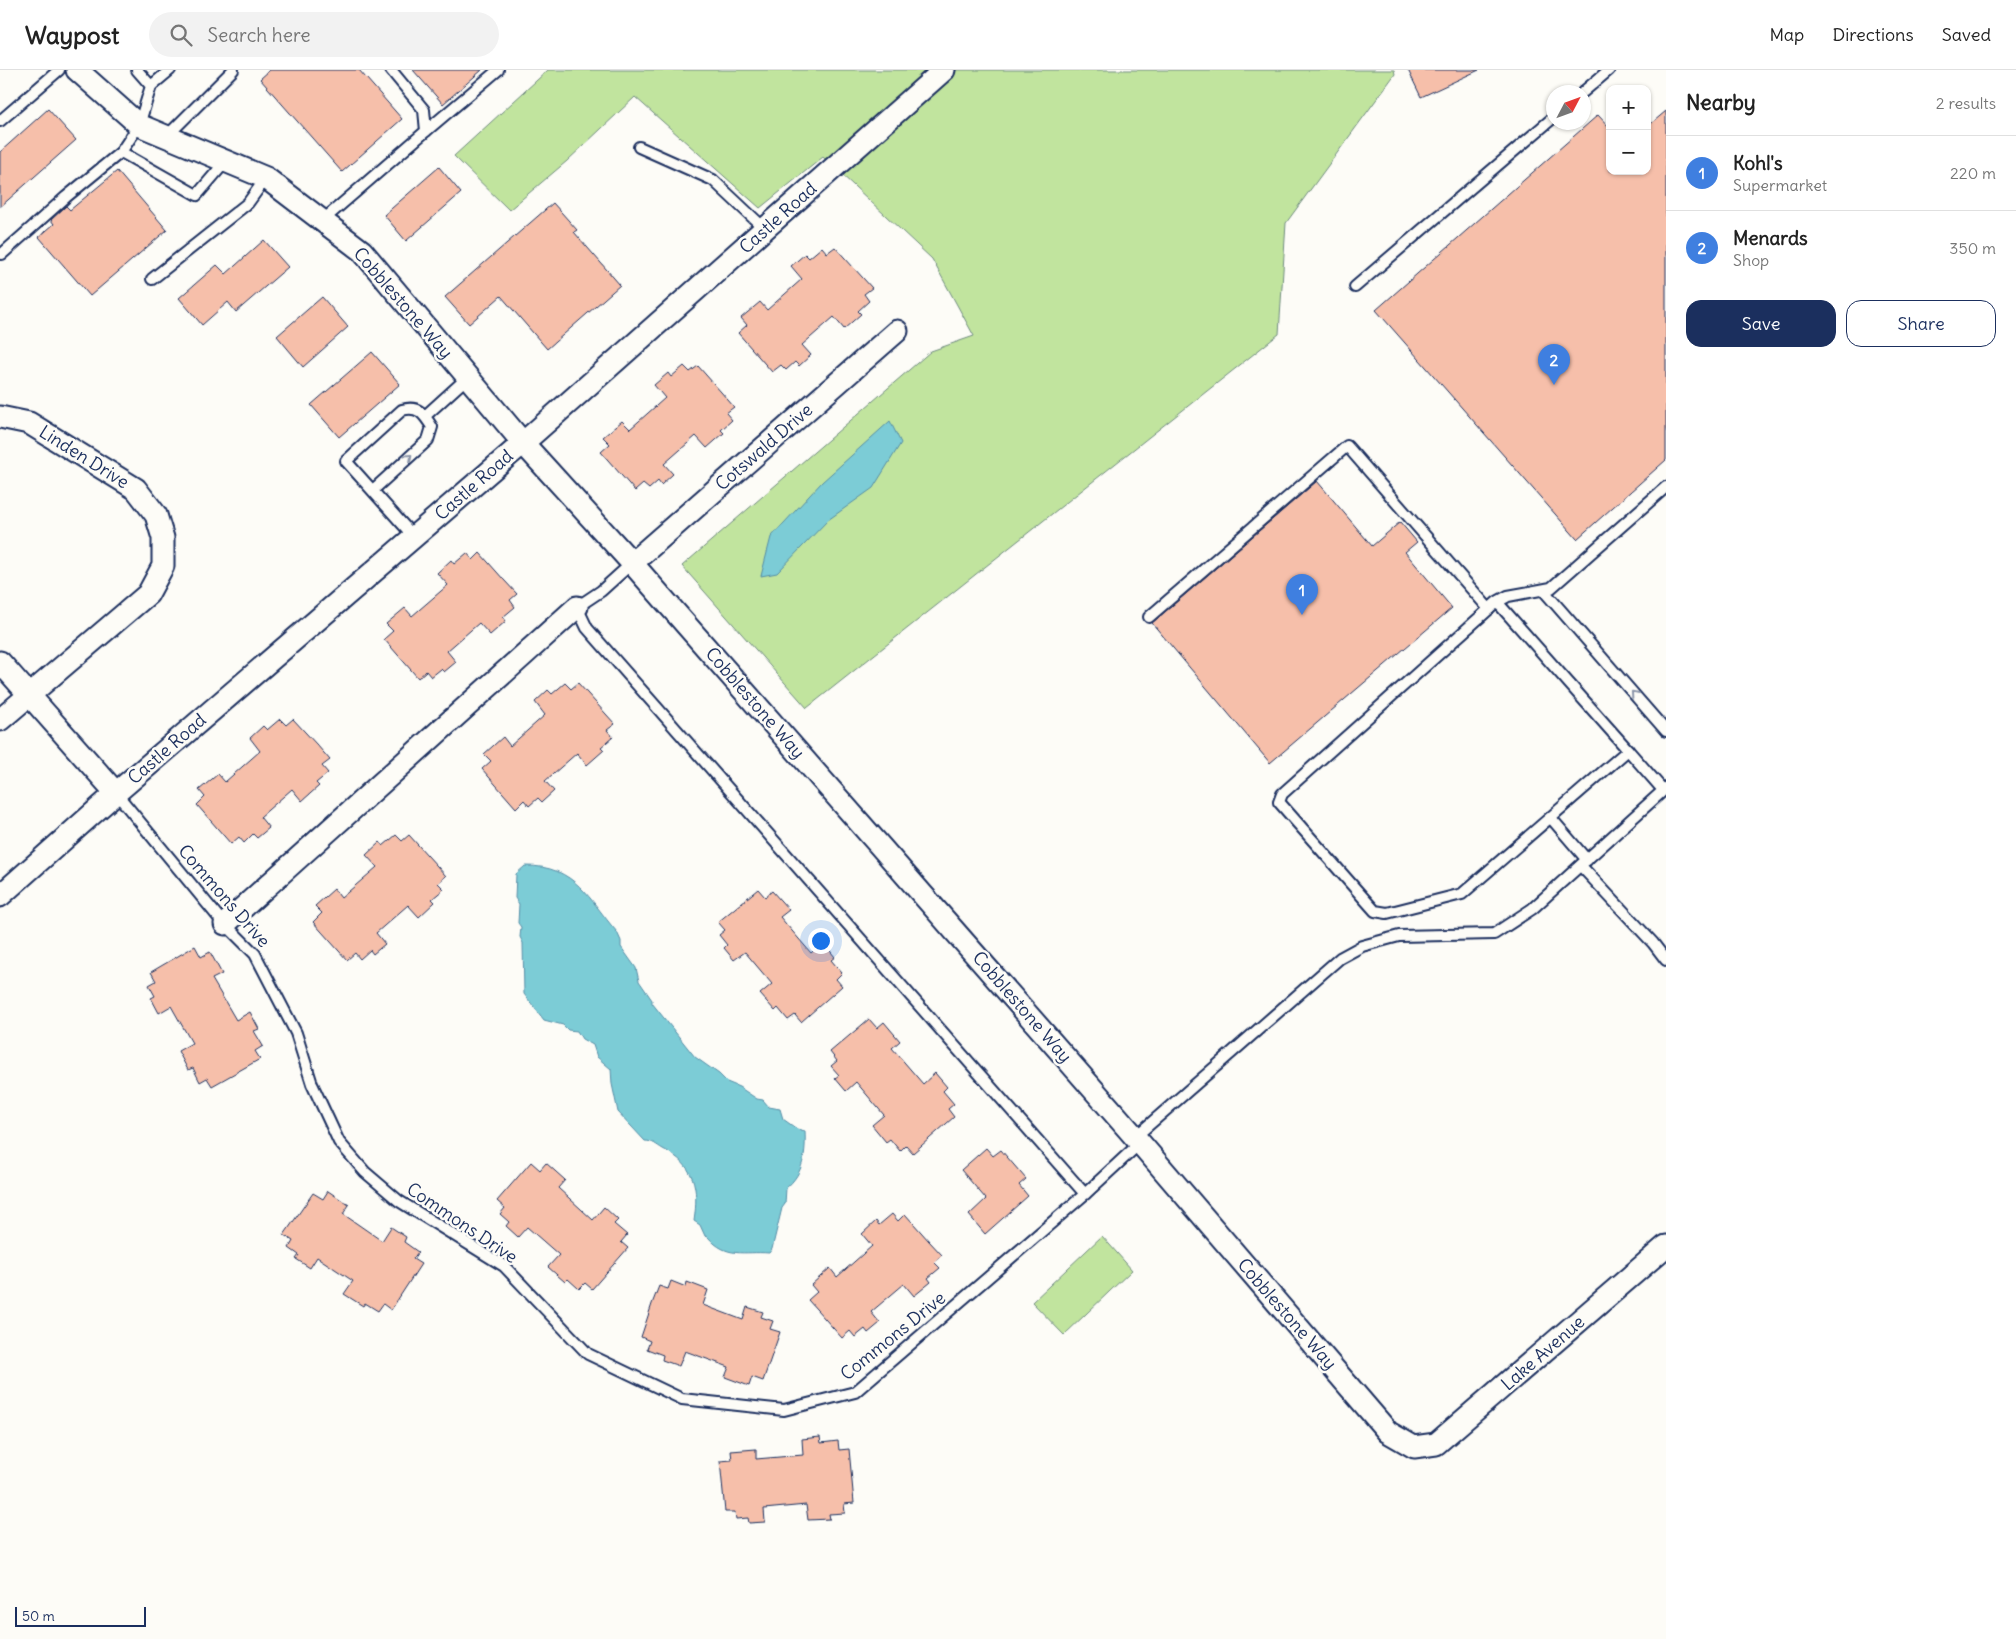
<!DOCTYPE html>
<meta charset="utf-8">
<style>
:root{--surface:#fff;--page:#f2f2f2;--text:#222;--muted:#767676;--line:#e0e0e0;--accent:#1b2f5e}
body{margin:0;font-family:Delius,sans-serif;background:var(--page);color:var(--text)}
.controls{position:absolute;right:15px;top:15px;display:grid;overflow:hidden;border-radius:10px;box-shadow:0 1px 4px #0004}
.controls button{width:45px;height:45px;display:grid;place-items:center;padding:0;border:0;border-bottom:1px solid var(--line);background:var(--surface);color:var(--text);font:25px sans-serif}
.compass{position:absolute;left:1546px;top:15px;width:45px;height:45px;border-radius:50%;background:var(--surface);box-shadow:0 1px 4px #0004;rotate:49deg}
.scale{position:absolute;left:15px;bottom:12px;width:131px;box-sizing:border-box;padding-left:5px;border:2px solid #1b2f5e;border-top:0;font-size:14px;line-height:18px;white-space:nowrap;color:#1b2f5e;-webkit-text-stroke:4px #fdfcf7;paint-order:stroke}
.you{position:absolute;left:820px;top:870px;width:18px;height:18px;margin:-12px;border:4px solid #fff;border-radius:50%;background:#1a73e8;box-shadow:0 0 0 8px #1a73e833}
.badge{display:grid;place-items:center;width:32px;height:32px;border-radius:50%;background:var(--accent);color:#fff;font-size:16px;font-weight:700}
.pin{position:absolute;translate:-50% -41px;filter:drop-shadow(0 1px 2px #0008)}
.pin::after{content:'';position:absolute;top:26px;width:18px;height:15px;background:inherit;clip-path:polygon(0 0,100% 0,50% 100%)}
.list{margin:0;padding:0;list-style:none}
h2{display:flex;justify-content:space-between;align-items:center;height:65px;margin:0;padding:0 20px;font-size:21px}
h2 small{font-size:16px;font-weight:400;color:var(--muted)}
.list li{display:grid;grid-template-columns:32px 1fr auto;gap:15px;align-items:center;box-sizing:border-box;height:75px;padding:0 20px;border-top:1px solid var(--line)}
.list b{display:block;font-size:19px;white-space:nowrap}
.list p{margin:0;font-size:16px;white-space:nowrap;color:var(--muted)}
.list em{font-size:16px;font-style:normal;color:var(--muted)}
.actions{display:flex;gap:10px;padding:15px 20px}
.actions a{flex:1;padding:11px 0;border:1px solid var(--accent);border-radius:15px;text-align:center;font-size:18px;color:var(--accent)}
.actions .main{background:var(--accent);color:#fff}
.icon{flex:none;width:28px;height:28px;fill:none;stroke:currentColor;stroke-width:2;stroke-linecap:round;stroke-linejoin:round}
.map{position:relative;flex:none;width:1666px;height:1569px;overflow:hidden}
header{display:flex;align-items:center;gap:30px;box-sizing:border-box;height:70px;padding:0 25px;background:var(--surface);border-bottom:1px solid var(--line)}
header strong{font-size:24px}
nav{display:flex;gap:28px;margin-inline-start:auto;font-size:18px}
.search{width:350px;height:45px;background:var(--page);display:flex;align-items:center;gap:12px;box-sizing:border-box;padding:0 18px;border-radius:28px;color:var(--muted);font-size:19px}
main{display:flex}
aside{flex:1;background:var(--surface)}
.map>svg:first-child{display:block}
.green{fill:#c1e49e;stroke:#6e8a7e}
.water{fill:#7cccd6;stroke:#558da6}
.building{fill:#f6bfaa;stroke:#1b2f5e}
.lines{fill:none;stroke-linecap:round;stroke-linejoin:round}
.lane-casing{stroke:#1b2f5e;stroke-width:14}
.street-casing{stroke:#1b2f5e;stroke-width:25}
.lane{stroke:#fdfcf7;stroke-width:10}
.street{stroke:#fdfcf7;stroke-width:21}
.oneway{stroke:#8c96aa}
.labels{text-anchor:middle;stroke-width:5;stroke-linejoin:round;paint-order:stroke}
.street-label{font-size:18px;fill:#1b2f5e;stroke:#fdfcf7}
</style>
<header>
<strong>Waypost</strong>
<div class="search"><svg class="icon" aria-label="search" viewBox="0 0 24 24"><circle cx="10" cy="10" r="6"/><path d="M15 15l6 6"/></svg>Search here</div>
<nav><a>Map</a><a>Directions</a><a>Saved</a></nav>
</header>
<main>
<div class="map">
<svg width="1666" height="1569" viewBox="0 0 1666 1569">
<rect width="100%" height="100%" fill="#fdfcf7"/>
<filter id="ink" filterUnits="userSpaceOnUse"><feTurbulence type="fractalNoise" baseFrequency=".02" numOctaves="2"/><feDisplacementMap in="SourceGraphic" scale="10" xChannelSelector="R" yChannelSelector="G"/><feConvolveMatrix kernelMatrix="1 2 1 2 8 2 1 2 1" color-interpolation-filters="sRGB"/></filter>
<g filter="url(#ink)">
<g class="green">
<path d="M548 0H1394L1395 4 1286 153 1279 264 807 638 682 496 931 281 974 266 932 189 823 87 760 138 635 27 567 91 509 140 454 86Z"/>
<path d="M1102 1166 1132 1200 1064 1265 1032 1232Z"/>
</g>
<g class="water">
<path d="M890 351 901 373 873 418 828 450 777 503 761 506 771 467 822 412Z"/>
<path d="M525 796C576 795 589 830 617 862L621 871V877L636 898 639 911 652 930V933L695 987 719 1004 727 1012 739 1017 757 1029 763 1030 769 1037 780 1039 783 1049 797 1059 805 1061C806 1083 804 1103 786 1118L785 1134 782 1138 772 1179 769 1183C743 1181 727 1189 708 1167L705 1166 700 1155 694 1151C699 1117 695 1095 663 1079 656 1075 653 1071 645 1071L618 1042 612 1014 611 999 597 987 593 975 582 969 577 961 568 960 563 955 544 950 524 924 523 873 520 867 521 857 518 853 519 834 515 828 516 804Z"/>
</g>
<g class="building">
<path d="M270 0H359L402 49 342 102 260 9Z"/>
<path d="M413 0H482L443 34Z"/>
<path d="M1408 0H1479L1421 27Z"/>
<path d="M48 39 76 70 0 137V82Z"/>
<path d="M1666 41V390L1577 469 1376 240 1598 45 1610 58V101H1647V57Z"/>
<path d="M439 97 461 123 406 171 384 145Z"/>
<path d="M117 101 167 160 90 226 39 167 54 154 51 150 66 136 70 140Z"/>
<path d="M553 133 577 160 574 162 620 215 547 279 501 226 469 254 445 227Z"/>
<path d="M264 170 288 197 236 242 228 232 202 255 179 228 217 195 226 204Z"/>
<path d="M822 177 827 183 835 177 872 218 864 224 869 231 858 241 861 244 844 259 834 247 802 275 811 285 799 296 795 292 786 300 781 295 772 302 738 263 747 255 741 248 760 232 767 240 802 209 791 196 805 184 809 188Z"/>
<path d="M322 227 348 257 303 297 277 266Z"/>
<path d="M372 282 400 314 339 367 311 335Z"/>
<path d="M684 296 690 302 698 296 721 322 734 337 726 343 732 350 721 360 724 363 707 378 696 366 664 394 673 404 661 415 658 411 649 419 643 414 635 421 601 382 610 374 603 367 622 351 630 359 665 328 654 315 668 303 671 307Z"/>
<path d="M1317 411 1372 476 1400 452 1417 472 1405 482 1452 538 1270 693 1152 553Z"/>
<path d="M467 483 473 490 480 483 504 510 517 524 510 530 515 537 503 547 506 551 490 565 479 553 447 581 456 592 444 602 441 599 431 607 426 601 418 608 384 569 393 561 386 554 405 538 412 546 448 515 437 503 451 490 454 494Z"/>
<path d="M565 613 571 619 578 613 615 654 607 660 613 667 601 677 604 680 587 695 577 683 545 711 554 721 542 732 538 728 529 736 524 730 516 738 482 699 491 691 484 684 503 667 510 676 545 645 535 632 548 620 552 624Z"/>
<path d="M280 649 286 655 293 649 317 675 330 690 322 696 328 703 316 713 319 716 302 731 292 719 260 747 269 758 257 768 253 764 244 773 239 767 231 774 197 735 205 727 199 720 218 704 225 712 260 681 250 668 263 656 267 660Z"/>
<path d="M396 765 402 771 409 765 446 806 438 813 444 819 432 829 435 832 419 847 408 835 376 863 385 874 373 884 370 880 360 889 355 883 347 890 313 852 322 843 315 836 334 819 341 828 377 797 366 785 380 772 383 776Z"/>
<path d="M758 819 765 827 772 821 789 840 780 847 811 883 823 872 835 887 831 890 842 903 836 909 842 916 801 952 795 945 788 950 778 938 775 941 760 924 772 914 745 882 734 890 724 878 727 875 719 865 725 860 718 852Z"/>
<path d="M195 876 201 887 210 882 222 904 212 909 236 950 250 942 259 959 254 961 263 976 255 981 260 989 212 1016 207 1008 200 1012 193 998 188 1000 178 981 192 973 171 936 159 943 151 928 155 926 149 915 156 911 151 902Z"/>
<path d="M869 949 877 958 884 952 900 971 892 978 923 1014 935 1003 947 1017 943 1021 954 1034 948 1039 954 1047 913 1083 906 1075 900 1081 890 1069 886 1072 872 1055 884 1045 856 1012 846 1021 835 1008 839 1005 831 996 837 991 830 982Z"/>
<path d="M986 1078 993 1086 1001 1080 1026 1109 1019 1115 1028 1126 985 1164 969 1145 986 1129 961 1100Z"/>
<path d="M531 1092 540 1100 546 1093 565 1110 558 1118 593 1150 604 1137 618 1150 614 1154 627 1165 621 1172 628 1178 592 1219 585 1213 579 1219 568 1209 565 1212 548 1197 559 1185 527 1157 518 1167 506 1156 509 1152 500 1144 505 1138 497 1131Z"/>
<path d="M328 1121 349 1135 343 1144 382 1171 391 1157 406 1167 404 1172 418 1182 413 1189 421 1194 391 1240 383 1234 378 1241 365 1233 363 1236 344 1224 353 1211 317 1187 310 1198 296 1189 299 1185 289 1178 293 1171 284 1165 313 1123 323 1129Z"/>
<path d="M892 1144 898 1151 905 1144 929 1171 942 1185 934 1192 940 1198 928 1208 931 1212 914 1226 904 1214 871 1242 880 1253 868 1263 865 1259 855 1267 850 1261 842 1268 808 1230 817 1222 811 1215 830 1198 837 1207 872 1176 862 1164 876 1151 879 1155Z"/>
<path d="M671 1211 686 1217 687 1212 708 1220 703 1235 743 1250 747 1237 763 1242 761 1247 773 1251 770 1259 780 1262 763 1311 752 1307 749 1316 725 1307 729 1297 685 1281 679 1296 662 1290 663 1285 647 1279 650 1271 641 1267 652 1234 659 1216 668 1219Z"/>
<path d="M820 1367 821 1373 838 1371 839 1380 849 1379 854 1433 844 1434 845 1443 829 1444 830 1449 808 1450 806 1435 764 1439 765 1452 749 1453 748 1448 736 1449 735 1442H725L720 1391 732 1390 731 1381 756 1379V1389L803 1385 802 1369Z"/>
</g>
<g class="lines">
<g class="lane-casing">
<g id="lane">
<path d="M151 16 170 0"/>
<path d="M1583 22 1609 0"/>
<path d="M0 51 59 0"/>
<path d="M426 61 498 0"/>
<path d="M167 66 233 0"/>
<path d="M639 77 713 110 765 159"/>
<path d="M121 82 197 125 226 91"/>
<path d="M322 151 426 61 424 40 391 0"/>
<path d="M2 184 66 127 121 82 139 55 151 16 137 0"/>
<path d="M152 209 248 133 266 108"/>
<path d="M1355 217 1554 47"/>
<path d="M425 346 468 307"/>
<path d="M373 420 428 370 432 357C424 344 418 335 402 340L346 391 414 467"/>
<path d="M632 493 601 521 577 537 587 558 1085 1124"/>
<path d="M1544 521 1666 661"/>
<path d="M1497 532 1628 680 1462 824 1387 843 1375 841 1279 732 1282 724 1497 532 1508 526 1551 518 1666 417"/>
<path d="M1149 547 1347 376 1489 539"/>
<path d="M1628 680 1663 720"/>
<path d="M116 723 219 848 255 884 296 963 312 1014 339 1072 365 1102 399 1131 504 1196 588 1284 682 1329 784 1340 855 1322 1085 1124 1140 1073"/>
<path d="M1551 748 1587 790"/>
<path d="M1581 796 1653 873 1666 890"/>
<path d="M1135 1067 1340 888 1362 876 1399 866 1494 864 1532 839 1666 718"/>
</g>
</g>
<g class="street-casing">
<g id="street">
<path d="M77 0 139 55 266 108 362 181 523 373 632 493 1135 1067 1388 1362 1414 1377 1436 1374 1666 1176"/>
<path d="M0 347 29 353 136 419 156 445 163 468V496L148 524 0 650"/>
<path d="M632 493 897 261"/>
<path d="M0 592 116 723"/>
<path d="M0 826 116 723 523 373 944 0"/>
<path d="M225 854 577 537"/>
</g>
</g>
<use href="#lane" class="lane"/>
<use href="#street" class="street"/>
</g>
<defs><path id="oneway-chevron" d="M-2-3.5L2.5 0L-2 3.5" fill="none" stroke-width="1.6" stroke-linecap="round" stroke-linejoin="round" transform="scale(1.25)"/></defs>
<g class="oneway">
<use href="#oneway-chevron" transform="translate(409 387) rotate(-42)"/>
<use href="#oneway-chevron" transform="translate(1634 624) rotate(-131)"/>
</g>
</g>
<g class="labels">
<g class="street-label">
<text transform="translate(778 148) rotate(-42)" y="6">Castle Road</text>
<text transform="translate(403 233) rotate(49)" y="6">Cobblestone Way</text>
<text transform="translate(764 377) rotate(-41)" y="6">Cotswald Drive</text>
<text transform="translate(84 387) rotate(32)" y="6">Linden Drive</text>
<text transform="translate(474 415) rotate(-41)" y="6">Castle Road</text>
<text transform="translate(755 633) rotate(49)" y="6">Cobblestone Way</text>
<text transform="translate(167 679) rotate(-41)" y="6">Castle Road</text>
<text transform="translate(224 826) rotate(49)" y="6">Commons Drive</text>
<text transform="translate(1022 937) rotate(49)" y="6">Cobblestone Way</text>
<text transform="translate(462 1153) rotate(34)" y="6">Commons Drive</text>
<text transform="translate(1287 1244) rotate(49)" y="6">Cobblestone Way</text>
<text transform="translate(893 1266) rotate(-39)" y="6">Commons Drive</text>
<text transform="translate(1543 1283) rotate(-41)" y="6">Lake Avenue</text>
</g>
</g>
</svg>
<div class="controls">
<button>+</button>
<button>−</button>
</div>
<svg class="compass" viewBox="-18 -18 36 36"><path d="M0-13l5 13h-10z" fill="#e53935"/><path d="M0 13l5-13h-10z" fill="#767676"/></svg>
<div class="scale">50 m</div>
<div class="you"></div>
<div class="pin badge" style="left:1302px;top:545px;background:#3f7fe0">1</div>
<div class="pin badge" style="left:1554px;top:315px;background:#3f7fe0">2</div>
</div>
<aside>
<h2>Nearby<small>2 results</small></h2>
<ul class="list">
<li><span class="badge" style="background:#3f7fe0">1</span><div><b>Kohl's</b><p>Supermarket</p></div><em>220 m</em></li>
<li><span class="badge" style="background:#3f7fe0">2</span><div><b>Menards</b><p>Shop</p></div><em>350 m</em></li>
</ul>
<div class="actions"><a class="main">Save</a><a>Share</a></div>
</aside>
</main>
